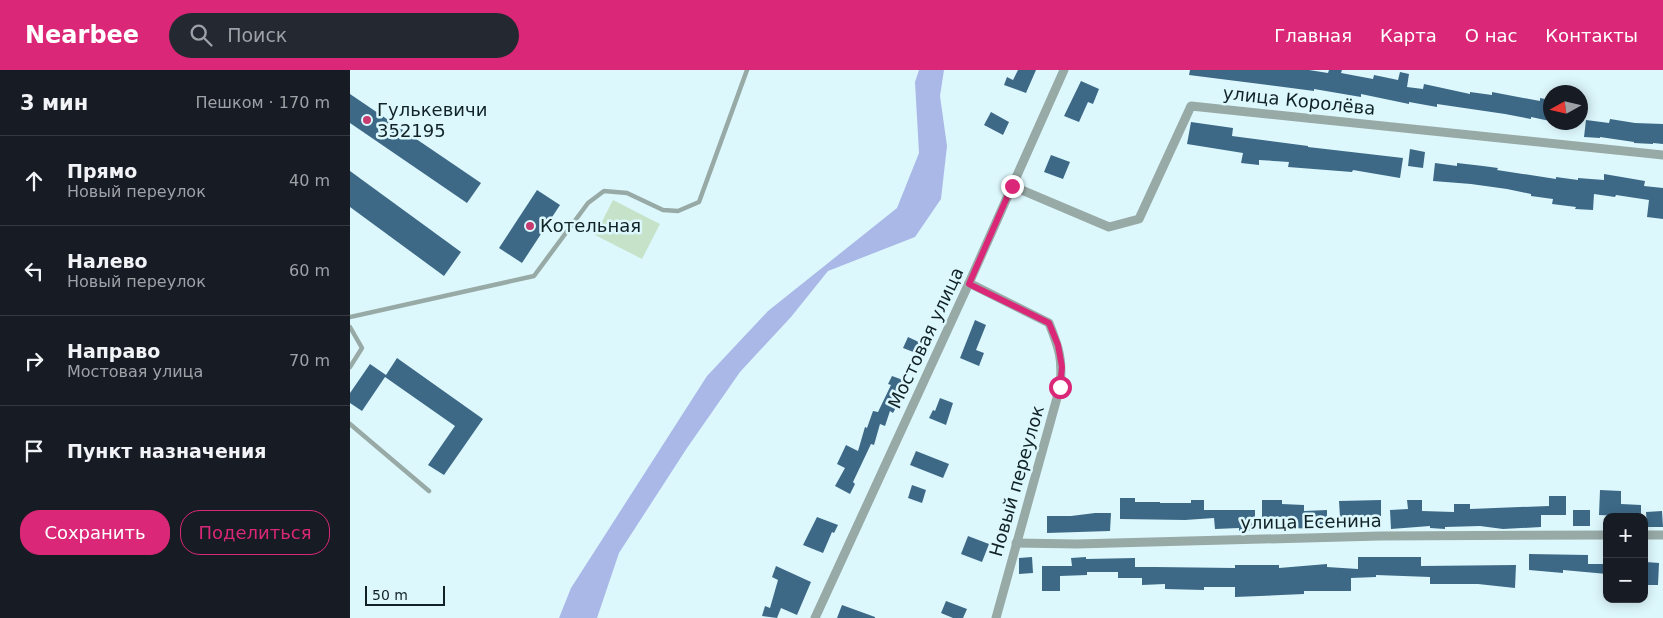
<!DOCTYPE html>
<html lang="ru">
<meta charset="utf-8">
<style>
:root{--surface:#171b24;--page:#242831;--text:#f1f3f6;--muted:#9ea1a6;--line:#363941;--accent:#db2777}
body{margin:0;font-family:"DejaVu Sans",sans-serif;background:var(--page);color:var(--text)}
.controls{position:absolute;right:15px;bottom:15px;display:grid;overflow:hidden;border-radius:10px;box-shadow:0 2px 12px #0003}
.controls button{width:45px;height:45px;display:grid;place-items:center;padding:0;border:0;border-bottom:1px solid var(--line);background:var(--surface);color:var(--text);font:25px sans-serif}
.compass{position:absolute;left:1193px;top:15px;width:45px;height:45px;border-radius:50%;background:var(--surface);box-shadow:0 2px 12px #0003;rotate:262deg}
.scale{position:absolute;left:15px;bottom:12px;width:80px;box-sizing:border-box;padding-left:5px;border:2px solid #102225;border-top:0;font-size:14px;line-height:18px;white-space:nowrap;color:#102225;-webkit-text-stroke:4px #ddf8fd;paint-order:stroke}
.stop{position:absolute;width:15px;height:15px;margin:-11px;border:4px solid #db2777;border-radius:50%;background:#fff}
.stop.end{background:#db2777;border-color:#fff;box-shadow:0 1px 5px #0008}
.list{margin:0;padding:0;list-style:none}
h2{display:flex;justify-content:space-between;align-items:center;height:65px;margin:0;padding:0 20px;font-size:21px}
h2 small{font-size:16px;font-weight:400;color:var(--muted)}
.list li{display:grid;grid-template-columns:32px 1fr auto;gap:15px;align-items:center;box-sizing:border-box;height:90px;padding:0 20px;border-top:1px solid var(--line)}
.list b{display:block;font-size:19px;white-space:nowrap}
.list p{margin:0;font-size:16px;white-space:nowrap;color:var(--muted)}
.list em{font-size:16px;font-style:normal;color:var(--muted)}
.actions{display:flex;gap:10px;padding:15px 20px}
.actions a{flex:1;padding:11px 0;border:1px solid var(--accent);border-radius:20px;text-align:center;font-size:18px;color:var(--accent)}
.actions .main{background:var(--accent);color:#fff}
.icon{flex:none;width:28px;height:28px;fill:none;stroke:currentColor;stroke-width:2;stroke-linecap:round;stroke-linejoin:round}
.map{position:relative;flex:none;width:1313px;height:548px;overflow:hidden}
header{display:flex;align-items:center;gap:30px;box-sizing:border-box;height:70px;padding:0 25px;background:var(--accent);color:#fff}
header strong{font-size:24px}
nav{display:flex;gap:28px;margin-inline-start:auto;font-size:18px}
.search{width:350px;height:45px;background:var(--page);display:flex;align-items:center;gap:12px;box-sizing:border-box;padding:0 18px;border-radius:28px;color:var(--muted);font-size:19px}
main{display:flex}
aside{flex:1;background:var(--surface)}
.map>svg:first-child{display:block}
.green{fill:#c6e3ca}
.water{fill:#a9b8e7}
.building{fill:#3d6987}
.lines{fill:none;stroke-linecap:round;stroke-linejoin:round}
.service{stroke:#98aaa6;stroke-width:4.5}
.minor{stroke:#98aaa6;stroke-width:9}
.route{stroke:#db2777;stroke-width:6}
.poi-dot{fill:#c73b70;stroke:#ddf8fd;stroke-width:2}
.labels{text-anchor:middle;stroke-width:5;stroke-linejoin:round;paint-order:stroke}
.street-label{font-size:18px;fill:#102225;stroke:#ddf8fd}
.poi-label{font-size:18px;fill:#102225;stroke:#ddf8fd;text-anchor:start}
</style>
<header>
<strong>Nearbee</strong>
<div class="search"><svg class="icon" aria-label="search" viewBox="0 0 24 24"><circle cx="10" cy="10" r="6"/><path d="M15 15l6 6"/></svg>Поиск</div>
<nav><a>Главная</a><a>Карта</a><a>О нас</a><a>Контакты</a></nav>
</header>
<main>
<aside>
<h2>3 мин<small>Пешком · 170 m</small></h2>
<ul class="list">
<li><svg class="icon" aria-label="ahead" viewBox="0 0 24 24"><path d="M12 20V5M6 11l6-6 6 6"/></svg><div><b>Прямо</b><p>Новый переулок</p></div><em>40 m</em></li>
<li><svg class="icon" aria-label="left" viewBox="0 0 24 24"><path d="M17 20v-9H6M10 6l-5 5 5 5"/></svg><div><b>Налево</b><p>Новый переулок</p></div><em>60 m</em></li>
<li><svg class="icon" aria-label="right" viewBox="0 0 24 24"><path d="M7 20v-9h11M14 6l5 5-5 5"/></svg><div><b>Направо</b><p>Мостовая улица</p></div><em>70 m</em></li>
<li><svg class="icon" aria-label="arrive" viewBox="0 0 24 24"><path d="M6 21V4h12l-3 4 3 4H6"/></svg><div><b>Пункт назначения</b></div></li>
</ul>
<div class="actions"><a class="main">Сохранить</a><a>Поделиться</a></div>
</aside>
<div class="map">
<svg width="1313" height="548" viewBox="0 0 1313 548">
<rect width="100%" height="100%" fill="#ddf8fd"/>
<path class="green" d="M263 130 310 154 292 189 245 165Z"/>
<path class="water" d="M569 0H594L590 26 597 76 591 129 565 167 478 201 441 247 390 302 337 378 269 483 247 548H209L221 518 357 306 418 241 547 138 569 83 565 12Z"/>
<g class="building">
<path d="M668 0H686L676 23 654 15 657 7 663 10Z"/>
<path d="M840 0H959L978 3 979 0H992L991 3 1023 9 1024 5 1048 10 1050 2 1059 4 1057 17 1073 19 1074 14 1120 24V22L1142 25V22L1190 31V28L1200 30V51L1181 47V49L1155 44 1087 34V37L1059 32V34L1011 24V27L964 19V21L839 5Z"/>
<path d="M731 11 749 19 743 34 738 32 729 52 714 46Z"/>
<path d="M0 24 131 113 117 133 0 53Z"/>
<path d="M641 42 659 52 653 65 634 55Z"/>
<path d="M1260 49 1285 53 1313 54V74L1303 73V74L1284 73V72L1250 67V68L1234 67 1236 50 1259 53Z"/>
<path d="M841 52 883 58 882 66 958 76V77L1053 88 1050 108 1003 100 1002 102 938 97 939 92 909 90V95L891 93 893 83 837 74Z"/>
<path d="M1060 79 1075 82 1073 98 1058 96Z"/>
<path d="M701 85 720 92 713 109 694 102Z"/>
<path d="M1085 93 1107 96V93L1133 96 1148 98 1147 100 1206 109V107L1228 110V108L1254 110V104L1295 111 1294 116 1313 118V149L1297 147 1299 130 1266 125 1265 127 1244 124 1243 140 1225 139 1226 137 1202 134 1203 129 1181 126V124L1157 119 1121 114 1083 111Z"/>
<path d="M0 101 111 182 94 206 0 137Z"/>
<path d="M187 120 210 135 172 193 149 178Z"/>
<path d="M625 250 636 255 626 280 634 283 629 296 610 288Z"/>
<path d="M558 267 571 273 566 283 553 278Z"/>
<path d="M47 288 133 349 94 405 78 395 105 356 35 307 12 341 0 333V323L20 294 36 305Z"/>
<path d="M542 306 553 310 546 329 550 330 543 343 540 341 535 356 530 354 524 375 521 374 503 412 505 414 500 424 485 416 495 398 487 394 496 375 508 381 515 357 517 358 523 341 528 342 541 315 538 314Z"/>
<path d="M590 328 603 333 596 355 579 348 583 340 585 341Z"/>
<path d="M566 381 599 394 593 408 560 395Z"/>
<path d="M562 415 576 420 572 433 558 428Z"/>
<path d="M1250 420 1271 421V434L1291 435V447L1249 445Z"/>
<path d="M1199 426H1216V445H1191V457L1153 459 1130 456 1095 457V459L1080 458V456L1041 459 1040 440 1058 439 1057 430H1072V441L1104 442V434H1120V439L1199 436Z"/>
<path d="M770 428H785V432H810V433H841V430H854V440H905V460L889 461V458L865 459 864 448 835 450 770 449Z"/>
<path d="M912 430H932V434L954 435V441L977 440V459L938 458V447H912Z"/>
<path d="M1031 430V446L990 447 989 431Z"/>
<rect x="1223" y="440" width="17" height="16"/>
<path d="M1312 441 1313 457H1297L1296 442Z"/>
<path d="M745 443H761L760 461 697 463V446H721Z"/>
<path d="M467 447 488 455 484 463 482 462 473 483 453 475Z"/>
<path d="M618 466 639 474 632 492 611 484Z"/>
<path d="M1179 484 1238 485V494H1257V504L1213 500V503L1179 500Z"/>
<path d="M682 487 683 503 669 504V488Z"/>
<path d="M736 487V489L785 488V497H805L885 498V495H929V498L977 494V497L1008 499V487H1071V496L1166 495 1165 518 1128 514H1080V507L1026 505V507L1001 508V521H954V524L885 527V517H854V520L815 519V514L792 515V508H768V502H737V505L710 506V521H692V496H722L721 488Z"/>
<path d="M1296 492 1309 493 1308 515H1295Z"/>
<path d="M426 496 461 512 447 545 431 538 427 548 412 546 415 536 420 538 428 510 422 507Z"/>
<path d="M596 531 617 539 613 548H603L591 543Z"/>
<path d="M492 535 525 547V548H487Z"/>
</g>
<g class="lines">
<g class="service">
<path d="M0 247 184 206 238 133 254 121 277 123 313 140 328 141 349 132 397 0"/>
<path d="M0 257 12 278 0 297"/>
<path d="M0 354 79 421"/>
</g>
<g class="minor">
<path d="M662 116 759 157 789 149 841 36 1313 85"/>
<path d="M619 213 699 253C709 278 713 289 710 317L646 548"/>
<path d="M1294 465H1313"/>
<path d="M666 473 727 474 1030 466 1257 465"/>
<path d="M465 548 619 213 714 0"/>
</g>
</g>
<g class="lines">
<path class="route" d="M662 116 619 214 699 253 708 275 712 297 710 317"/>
</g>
<g class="poi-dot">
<circle cx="17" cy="50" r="5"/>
<circle cx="180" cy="156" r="5"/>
</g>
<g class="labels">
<g class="street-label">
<text transform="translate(949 31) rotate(6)" y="6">улица Королёва</text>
<text transform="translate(576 268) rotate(-65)" y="6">Мостовая улица</text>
<text transform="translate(667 411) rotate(-74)" y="6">Новый переулок</text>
<text transform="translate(961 452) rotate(-1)" y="6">улица Есенина</text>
</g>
<g class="poi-label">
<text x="27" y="46">Гулькевичи<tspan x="27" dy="21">352195</tspan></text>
<text x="190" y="162">Котельная</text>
</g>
</g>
</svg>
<div class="controls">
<button>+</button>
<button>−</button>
</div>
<svg class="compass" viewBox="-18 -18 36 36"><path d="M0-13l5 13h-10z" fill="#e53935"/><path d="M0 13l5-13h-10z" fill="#9ea1a6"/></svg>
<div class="scale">50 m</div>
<div class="stop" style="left:710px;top:317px"></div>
<div class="stop end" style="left:662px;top:116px"></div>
</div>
</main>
